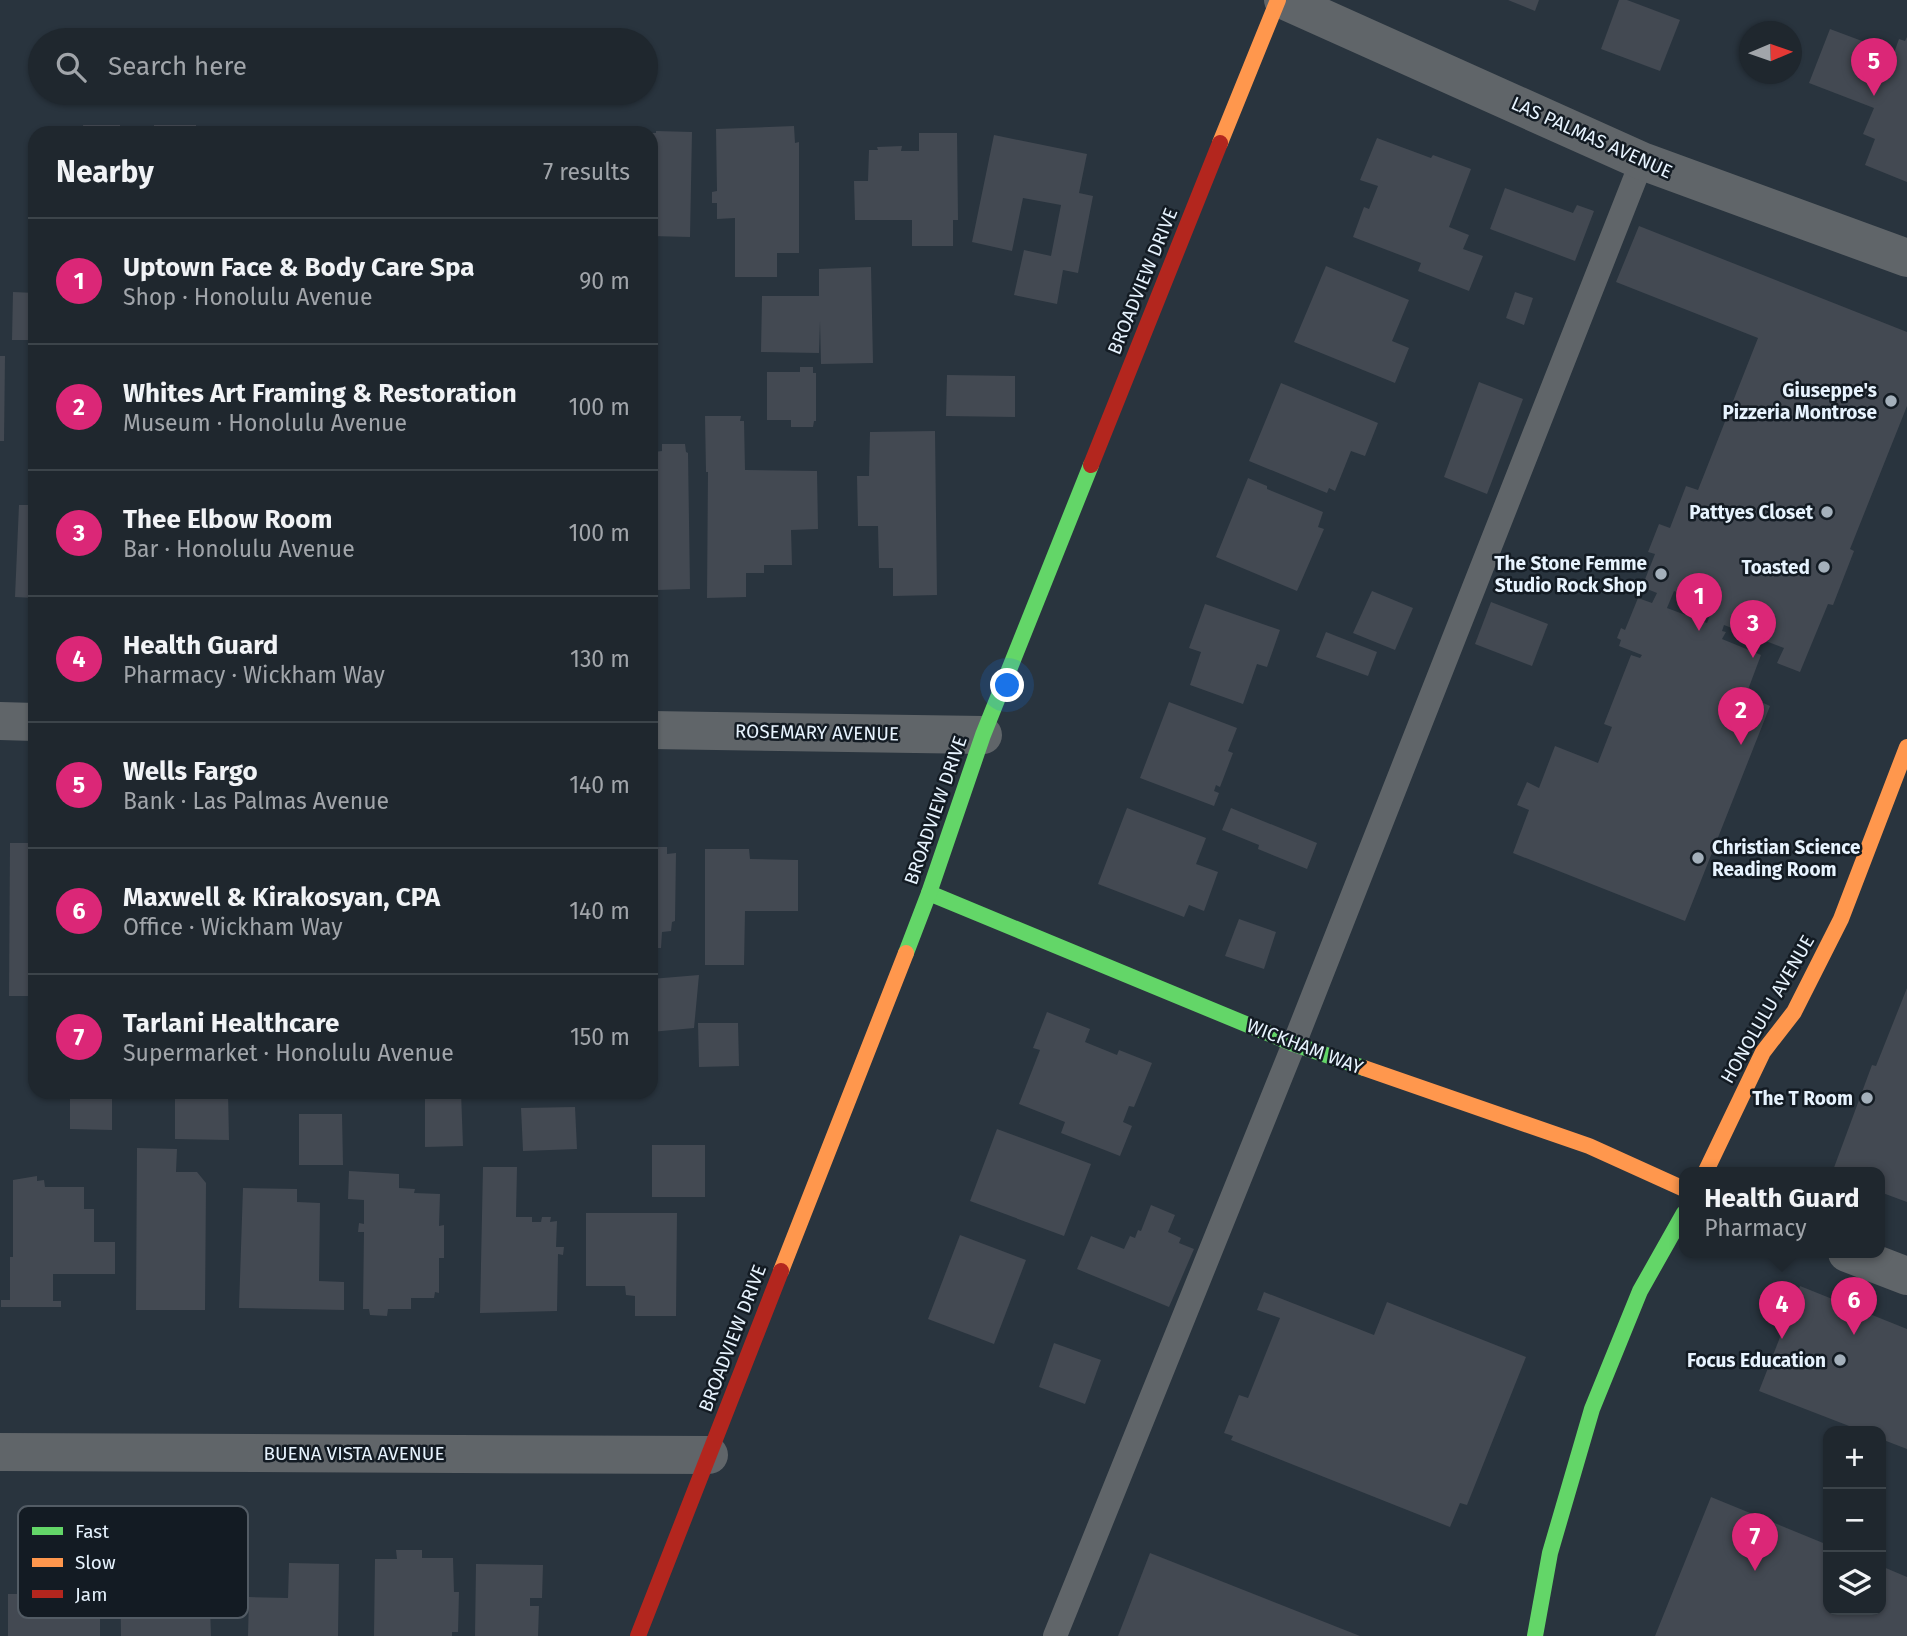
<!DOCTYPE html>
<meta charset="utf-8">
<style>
:root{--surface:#1f272e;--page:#2c333a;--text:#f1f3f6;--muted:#a1a5aa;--line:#3c444a;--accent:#db2777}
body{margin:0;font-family:"Fira Sans",sans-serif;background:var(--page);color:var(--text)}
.controls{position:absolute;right:21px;bottom:21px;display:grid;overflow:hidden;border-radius:14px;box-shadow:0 2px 5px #0004}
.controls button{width:63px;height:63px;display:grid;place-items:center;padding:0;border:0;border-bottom:2px solid var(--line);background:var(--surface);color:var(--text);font:35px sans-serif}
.compass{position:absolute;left:1739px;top:21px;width:63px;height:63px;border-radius:50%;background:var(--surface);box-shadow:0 2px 5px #0004;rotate:88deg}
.you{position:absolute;left:1008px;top:686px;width:24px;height:24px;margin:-18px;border:5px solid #fff;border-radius:50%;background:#1a73e8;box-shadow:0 0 0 10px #1a73e833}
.badge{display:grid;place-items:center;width:46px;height:46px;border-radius:50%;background:var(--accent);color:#fff;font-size:23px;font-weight:700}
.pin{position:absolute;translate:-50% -58px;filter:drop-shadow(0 2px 4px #0008)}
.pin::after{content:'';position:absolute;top:37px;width:24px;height:21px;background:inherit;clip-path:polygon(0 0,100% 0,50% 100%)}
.popup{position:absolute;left:1679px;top:1167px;width:206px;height:91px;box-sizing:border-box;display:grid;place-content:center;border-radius:14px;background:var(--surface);filter:drop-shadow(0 2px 5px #0005);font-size:23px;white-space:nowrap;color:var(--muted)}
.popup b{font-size:26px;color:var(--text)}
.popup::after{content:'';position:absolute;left:50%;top:100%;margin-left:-14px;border:14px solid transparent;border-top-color:var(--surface)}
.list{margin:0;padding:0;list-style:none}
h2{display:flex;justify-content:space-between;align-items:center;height:91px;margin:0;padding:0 28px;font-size:30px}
h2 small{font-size:23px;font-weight:400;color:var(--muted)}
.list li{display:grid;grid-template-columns:46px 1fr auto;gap:21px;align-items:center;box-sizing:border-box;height:126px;padding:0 28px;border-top:2px solid var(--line)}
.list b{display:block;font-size:26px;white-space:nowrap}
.list p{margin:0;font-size:23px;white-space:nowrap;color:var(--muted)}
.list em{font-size:23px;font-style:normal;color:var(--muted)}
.icon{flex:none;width:38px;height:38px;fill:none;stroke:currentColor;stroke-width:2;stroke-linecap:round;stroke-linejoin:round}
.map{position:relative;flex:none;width:1907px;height:1636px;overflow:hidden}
.search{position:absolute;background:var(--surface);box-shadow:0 2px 5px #0004;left:28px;top:28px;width:630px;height:77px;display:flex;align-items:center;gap:18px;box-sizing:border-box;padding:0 24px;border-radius:38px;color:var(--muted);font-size:26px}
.panel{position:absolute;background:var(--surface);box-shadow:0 2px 5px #0004;left:28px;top:126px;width:630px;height:973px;border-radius:21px}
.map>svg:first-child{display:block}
.building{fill:#434952;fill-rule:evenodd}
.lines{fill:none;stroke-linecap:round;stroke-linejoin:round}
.lane{stroke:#606569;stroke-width:24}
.street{stroke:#606569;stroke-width:38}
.fast{stroke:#63d668;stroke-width:16}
.slow{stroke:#ff974d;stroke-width:16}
.jam{stroke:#b3261e;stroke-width:16}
.poi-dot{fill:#a4b0bb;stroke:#131b23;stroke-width:2.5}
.labels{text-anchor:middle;stroke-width:5;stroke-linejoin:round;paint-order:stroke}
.street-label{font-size:19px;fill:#e7f3fe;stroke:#131b23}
.poi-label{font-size:19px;font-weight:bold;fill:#e7f3fe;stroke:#131b23;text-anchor:end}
.key{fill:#131b23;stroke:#535c65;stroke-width:2}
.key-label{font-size:19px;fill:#e7f3fe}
</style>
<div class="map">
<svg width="1907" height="1636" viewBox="0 0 1907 1636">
<rect width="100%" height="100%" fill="#29343e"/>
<g class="building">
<path d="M1508 0H1539L1535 11Z"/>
<path d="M1619 0H1627L1680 20 1660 71 1601 49Z"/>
<path d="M1830 29 1894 53 1899 39 1905 41 1907 37V182L1865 165 1875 139 1863 134 1874 108 1809 83Z"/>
<path d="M83 125H120V133H84Z"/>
<rect x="154" y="125" width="42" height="8"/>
<rect x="491" y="126" width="40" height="7"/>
<path d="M794 126 795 143 799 142V253H777V277H735V218L717 219V203H712V192L717 191 716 129Z"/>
<path d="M413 127 464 128V133H413Z"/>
<rect x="267" y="129" width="46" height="4"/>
<path d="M656 131 692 132 690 237 651 236V133H656Z"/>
<path d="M35 133V195H33L32 135Z"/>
<path d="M919 133H957L958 220H953V246H912V220H855L854 181H868L869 150H878L877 147 902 146 901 151H919Z"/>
<path d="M994 135 1087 154 1079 193 1093 196 1078 273 1063 270 1057 304 1014 295 1024 250 1051 256 1061 205 1023 198 1012 251 972 242Z"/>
<path d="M1377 138 1431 158 1433 155 1471 169 1449 227 1469 235 1463 249 1483 256 1469 291 1418 271 1421 263 1353 237 1364 207 1369 209 1378 186 1360 180Z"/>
<path d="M1505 188 1573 213 1577 205 1594 211 1575 261 1490 229Z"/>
<path d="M1639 226 1907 332V406L1850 549 1854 551 1833 605 1828 604 1800 672 1777 663 1784 648 1724 625 1722 631 1726 632 1722 639 1761 655 1746 695 1770 706 1685 921 1513 853 1529 810 1517 805 1527 782 1539 788 1555 746 1598 763 1612 727 1604 724 1631 655 1640 658 1642 655 1619 646 1621 640 1617 638 1621 628 1625 630 1638 598 1652 603 1657 593 1642 587 1655 554 1648 552 1659 524 1670 528 1686 486 1698 490 1758 338 1616 282ZM1674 591 1684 595 1682 600 1699 606 1700 602 1713 607 1707 623 1667 608Z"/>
<path d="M1326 266 1409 300 1392 341 1409 348 1395 383 1294 342Z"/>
<path d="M871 267 873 363 821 364 820 321 819 353 761 352 762 296H819V269Z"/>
<path d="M13 292 35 293V340H12Z"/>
<path d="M1515 292 1533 298 1524 325 1506 318Z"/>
<path d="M0 356H5L4 441H0Z"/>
<path d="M800 367H813V373H816V421H814L813 427H791V420H767V372H800Z"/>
<path d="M947 375 1015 376V417L946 416Z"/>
<path d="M1479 382 1523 399 1487 494 1444 477Z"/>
<path d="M1281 383 1378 423 1365 456 1351 451 1335 491 1329 488 1327 493 1249 461Z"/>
<path d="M705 416H741L740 421H744L745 470 817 471 818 529 791 530 792 565H764V573H746V597L707 598 708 472H706Z"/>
<path d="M935 431 937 595 893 596V568H879L878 526H858L857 476H869L870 432Z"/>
<path d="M662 444H685L686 452 688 453 690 589 657 590 656 586H651V446H654V452L662 451Z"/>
<path d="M1248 478 1267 486V489L1323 512 1318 527 1324 529 1297 591 1216 557Z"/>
<path d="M19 505H35V598L15 597Z"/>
<path d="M1372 591 1413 608 1395 650 1353 633Z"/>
<path d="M1491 602 1548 624 1532 666 1475 644Z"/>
<path d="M1205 604 1280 630 1267 667 1257 664 1243 704 1190 685 1201 652 1189 648Z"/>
<path d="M1326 632 1377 652 1368 676 1316 657Z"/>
<path d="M1169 702 1237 728 1228 751 1233 753 1220 787 1216 785 1214 791 1219 793 1214 806 1140 778Z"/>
<path d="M1127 808 1206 838 1196 864 1218 872 1204 911 1189 905 1184 917 1098 884Z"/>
<path d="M1231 808 1317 843 1307 869 1258 849 1259 845 1222 830Z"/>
<path d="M10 843H35V996H9Z"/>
<path d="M656 847H667V854L676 853 675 921 672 922 671 931 662 932 661 948H651V852H656Z"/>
<path d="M705 849H749L750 859 798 860V911H745L744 965H705Z"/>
<path d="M1239 919 1276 932 1264 969 1225 956Z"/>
<path d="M699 975 694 1028 651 1032V979Z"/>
<path d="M1907 988V1202L1880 1192V1173H1832L1872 1065 1876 1066Z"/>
<path d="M1047 1012 1090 1029 1085 1042 1117 1055 1119 1050 1152 1063 1134 1107 1129 1106 1123 1122 1132 1126 1120 1156 1061 1133 1065 1122 1019 1104 1040 1050 1033 1048Z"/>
<path d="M698 1023H738L739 1066 699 1067Z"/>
<path d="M70 1092H112V1130L70 1129Z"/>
<path d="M175 1092H228L229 1140 175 1139Z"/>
<path d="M425 1092H461L463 1146 425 1147Z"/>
<path d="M575 1107 577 1149 523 1151 521 1108Z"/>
<path d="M299 1114H342L343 1165H299Z"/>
<path d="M997 1129 1091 1164 1064 1236 970 1201Z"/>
<rect x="652" y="1145" width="53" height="52"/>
<path d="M137 1148 177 1149 176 1172H197L206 1183 205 1310H136Z"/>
<path d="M483 1167H517L516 1217H532V1222H541L542 1217H551L550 1222 557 1221 556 1247H564L563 1255 558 1254 557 1311 480 1313Z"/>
<path d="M349 1171 399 1174V1188L415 1189 414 1193 440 1194 439 1226 444 1225V1258H439V1293L435 1292 434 1298H411V1309H388L387 1316 370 1315 369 1309H363L364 1232H358L359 1223 364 1224V1200L348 1199Z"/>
<path d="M37 1176V1181L44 1180 45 1187H84V1209H94V1242H115V1274H53V1301H61V1307H1V1300H10V1257H13V1180Z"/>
<path d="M243 1188 297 1189V1202L320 1203 319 1281 344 1282V1310L239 1308Z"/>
<path d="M1151 1205 1175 1215 1168 1232 1181 1238 1179 1243 1194 1249 1169 1307 1077 1269 1091 1236 1124 1249 1130 1236 1135 1238 1138 1230 1141 1231Z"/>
<path d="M586 1213H677L676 1316H635V1296L626 1295 625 1286H586Z"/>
<path d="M960 1235 1026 1260 994 1344 928 1319Z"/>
<path d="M1800 1286 1907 1329V1449L1881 1439V1431H1862L1759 1391Z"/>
<path d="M1264 1292 1374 1335 1387 1302 1526 1357 1467 1505 1460 1503 1450 1527 1231 1440 1233 1436 1224 1433 1239 1395 1248 1398 1280 1318 1257 1310Z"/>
<path d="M1054 1343 1101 1360 1085 1404 1039 1387Z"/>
<path d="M1711 1497 1828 1545V1610H1881V1566L1907 1577V1636H1655Z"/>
<path d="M396 1550H422V1558H453L454 1592H459L458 1632H452V1636H374L375 1559H397Z"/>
<path d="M1150 1553 1360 1636H1118Z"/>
<path d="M156 1561V1576H179L184 1570 196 1571 202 1576V1608H210L211 1636H121L120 1562Z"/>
<path d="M68 1563H100V1636H8V1594H55V1577H68Z"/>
<path d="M289 1563 339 1564 338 1636H248L249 1597 288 1598Z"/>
<path d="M476 1564 543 1565 542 1598H530V1606H539L538 1636H475Z"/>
</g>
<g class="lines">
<path class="lane" d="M1055 1636 1294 1044 1642 161"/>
<g class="street">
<path d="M1283 0 1642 161 1907 258"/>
<path d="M0 721 35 722"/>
<path d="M651 730 983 735"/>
<path d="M1847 1253 1907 1276"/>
<path d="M0 1452 709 1455"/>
</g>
<g class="fast">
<path d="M929 893 1294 1044 1364 1068"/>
<path d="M906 953 929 893 983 735 1091 465"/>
<path d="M1535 1636 1550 1553 1592 1409 1640 1291 1684 1213"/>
</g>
<g class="slow">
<path d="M1220 143 1278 0"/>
<path d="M1364 1068 1589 1146 1684 1189"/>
<path d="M1705 1173 1763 1052 1794 1012 1841 919 1907 747"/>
<path d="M781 1271 906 953"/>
</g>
<g class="jam">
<path d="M1091 465 1220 143"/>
<path d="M638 1636 781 1271"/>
</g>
</g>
<g class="poi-dot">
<circle cx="1891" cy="401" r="7"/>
<circle cx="1827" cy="512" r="7"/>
<circle cx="1824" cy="567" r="7"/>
<circle cx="1661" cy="574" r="7"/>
<circle cx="1698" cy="858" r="7"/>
<circle cx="1867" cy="1098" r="7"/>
<circle cx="1840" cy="1360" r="7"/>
</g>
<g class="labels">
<g class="street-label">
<text transform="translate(1592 137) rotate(24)" y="7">LAS PALMAS AVENUE</text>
<text transform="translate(1142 281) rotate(-68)" y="7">BROADVIEW DRIVE</text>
<text transform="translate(817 732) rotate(1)" y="7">ROSEMARY AVENUE</text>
<text transform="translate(935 810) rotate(-71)" y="7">BROADVIEW DRIVE</text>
<text transform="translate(1767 1009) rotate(-60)" y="7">HONOLULU AVENUE</text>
<text transform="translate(1305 1046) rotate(21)" y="7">WICKHAM WAY</text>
<text transform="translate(732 1338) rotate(-69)" y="7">BROADVIEW DRIVE</text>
<text x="354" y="1460">BUENA VISTA AVENUE</text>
</g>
<g class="poi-label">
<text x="1877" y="397">Giuseppe's<tspan x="1877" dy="22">Pizzeria Montrose</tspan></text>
<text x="1813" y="519">Pattyes Closet</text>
<text x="1647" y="570">The Stone Femme<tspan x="1647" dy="22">Studio Rock Shop</tspan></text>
<text x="1810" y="574">Toasted</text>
<text x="1712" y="854" text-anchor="start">Christian Science<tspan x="1712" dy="22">Reading Room</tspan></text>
<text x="1853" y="1105">The T Room</text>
<text x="1826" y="1367">Focus Education</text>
</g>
</g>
<rect x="18" y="1506" width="230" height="112" rx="10" class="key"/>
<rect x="32" y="1527" width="31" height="8" fill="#63d668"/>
<rect x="32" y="1558" width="31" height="9" fill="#ff974d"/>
<rect x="32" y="1590" width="31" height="8" fill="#b3261e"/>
<g class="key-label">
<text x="75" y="1538">Fast</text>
<text x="75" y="1569">Slow</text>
<text x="75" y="1601">Jam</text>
</g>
</svg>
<div class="controls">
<button>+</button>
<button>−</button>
<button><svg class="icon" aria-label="layers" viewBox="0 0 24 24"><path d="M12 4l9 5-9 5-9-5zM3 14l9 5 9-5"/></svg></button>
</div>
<svg class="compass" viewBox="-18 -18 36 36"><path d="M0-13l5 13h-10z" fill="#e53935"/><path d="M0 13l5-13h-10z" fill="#a1a5aa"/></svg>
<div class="you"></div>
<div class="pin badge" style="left:1699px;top:631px">1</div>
<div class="pin badge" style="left:1741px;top:745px">2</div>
<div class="pin badge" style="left:1753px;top:658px">3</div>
<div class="pin badge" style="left:1782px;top:1339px">4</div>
<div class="popup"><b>Health Guard</b>Pharmacy</div>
<div class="pin badge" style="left:1874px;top:96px">5</div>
<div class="pin badge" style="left:1854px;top:1335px">6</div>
<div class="pin badge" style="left:1755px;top:1571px">7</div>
<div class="search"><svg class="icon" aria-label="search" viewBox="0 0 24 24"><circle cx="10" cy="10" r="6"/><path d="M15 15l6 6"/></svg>Search here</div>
<section class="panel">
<h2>Nearby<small>7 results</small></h2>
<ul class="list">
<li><span class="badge">1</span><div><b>Uptown Face &amp; Body Care Spa</b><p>Shop · Honolulu Avenue</p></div><em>90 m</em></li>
<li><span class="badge">2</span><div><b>Whites Art Framing &amp; Restoration</b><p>Museum · Honolulu Avenue</p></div><em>100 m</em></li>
<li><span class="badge">3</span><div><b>Thee Elbow Room</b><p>Bar · Honolulu Avenue</p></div><em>100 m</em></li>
<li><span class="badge">4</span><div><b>Health Guard</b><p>Pharmacy · Wickham Way</p></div><em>130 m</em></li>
<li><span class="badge">5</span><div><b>Wells Fargo</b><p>Bank · Las Palmas Avenue</p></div><em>140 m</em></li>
<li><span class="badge">6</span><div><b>Maxwell &amp; Kirakosyan, CPA</b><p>Office · Wickham Way</p></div><em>140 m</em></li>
<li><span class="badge">7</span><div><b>Tarlani Healthcare</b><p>Supermarket · Honolulu Avenue</p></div><em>150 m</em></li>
</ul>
</section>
</div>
